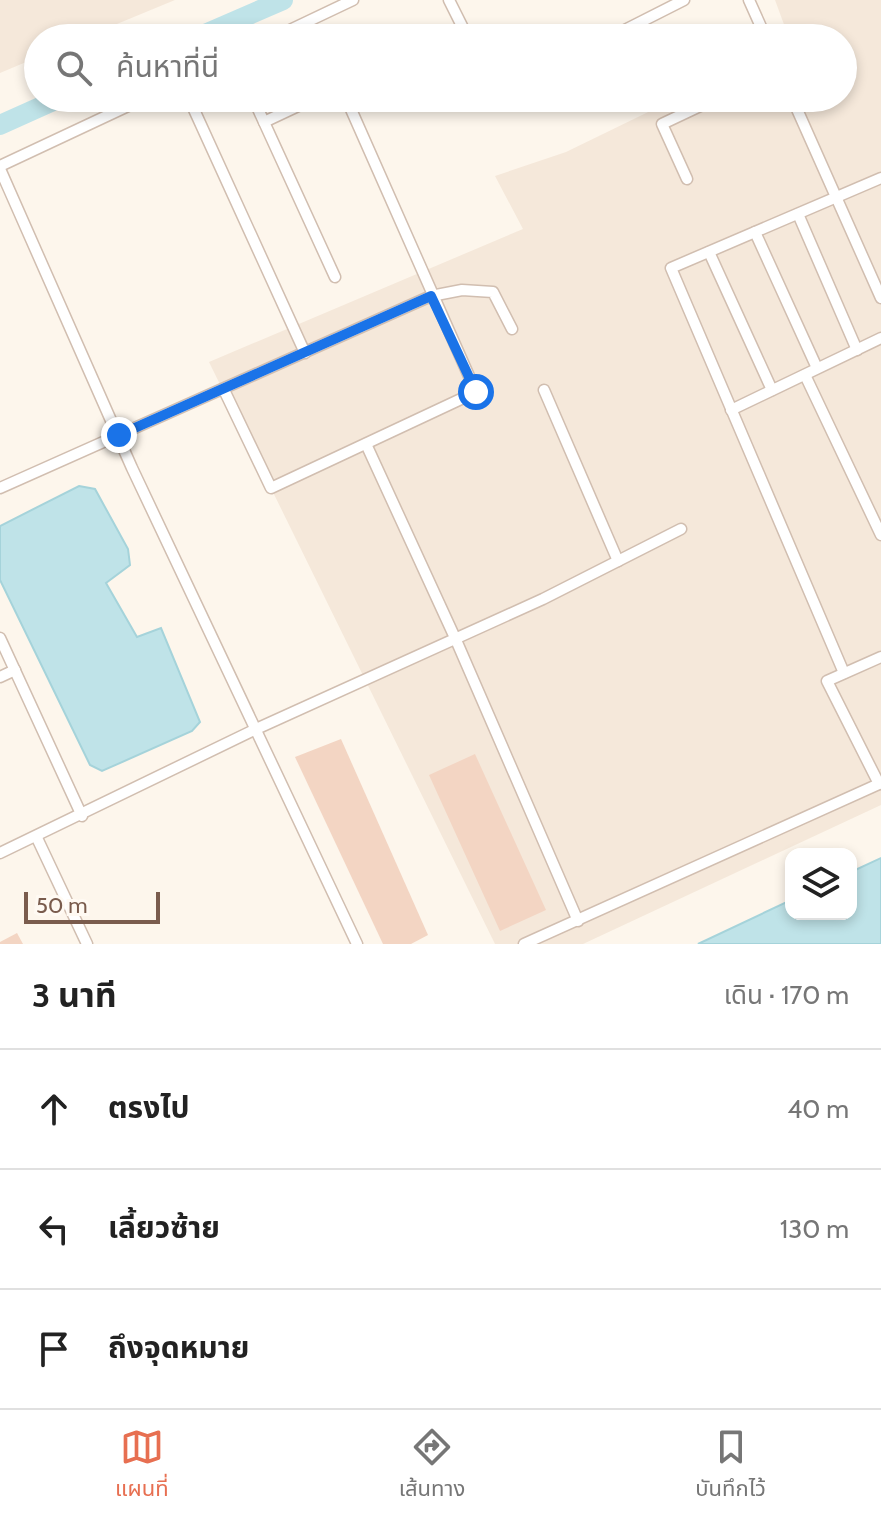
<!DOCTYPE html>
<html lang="th">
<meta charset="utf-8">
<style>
:root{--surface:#fff;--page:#f2f2f2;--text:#222;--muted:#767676;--line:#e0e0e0;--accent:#e76f51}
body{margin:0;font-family:Cabin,"Noto Sans Thai",sans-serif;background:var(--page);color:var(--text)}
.controls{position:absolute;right:24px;bottom:24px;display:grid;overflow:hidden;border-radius:16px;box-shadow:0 4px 12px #0003}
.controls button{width:72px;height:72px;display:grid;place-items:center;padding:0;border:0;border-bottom:2px solid var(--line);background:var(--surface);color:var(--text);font:40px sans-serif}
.scale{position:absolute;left:24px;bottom:20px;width:136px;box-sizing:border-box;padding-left:8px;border:4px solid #7a5c4d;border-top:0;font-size:22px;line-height:28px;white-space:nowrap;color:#7a5c4d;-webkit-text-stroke:6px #fffaf3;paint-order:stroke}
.stop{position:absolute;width:24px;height:24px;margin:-18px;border:6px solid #1a73e8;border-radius:50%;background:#fff}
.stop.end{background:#1a73e8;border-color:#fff;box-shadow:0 2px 8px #0008}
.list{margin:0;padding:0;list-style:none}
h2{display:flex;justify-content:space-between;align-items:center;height:104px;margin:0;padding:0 32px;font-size:34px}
h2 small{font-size:26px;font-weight:400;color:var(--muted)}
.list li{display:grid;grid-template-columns:52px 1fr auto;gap:24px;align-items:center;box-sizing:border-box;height:120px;padding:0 32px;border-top:2px solid var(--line)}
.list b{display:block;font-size:30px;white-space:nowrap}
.list em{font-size:26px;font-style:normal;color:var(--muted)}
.icon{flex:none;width:44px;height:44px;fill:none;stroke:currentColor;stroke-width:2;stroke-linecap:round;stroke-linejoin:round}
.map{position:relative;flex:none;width:881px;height:944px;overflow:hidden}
.search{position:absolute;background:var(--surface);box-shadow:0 4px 12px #0003;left:24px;right:24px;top:24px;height:88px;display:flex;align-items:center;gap:20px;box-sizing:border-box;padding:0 28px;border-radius:44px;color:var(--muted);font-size:30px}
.sheet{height:464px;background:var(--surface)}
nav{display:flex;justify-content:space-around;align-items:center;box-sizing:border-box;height:112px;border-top:2px solid var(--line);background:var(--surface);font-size:22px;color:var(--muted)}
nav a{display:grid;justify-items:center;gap:4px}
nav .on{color:var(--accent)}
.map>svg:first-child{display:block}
.residential{fill:#f5e8da}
.water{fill:#bfe3e8;stroke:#a5d3da;stroke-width:2}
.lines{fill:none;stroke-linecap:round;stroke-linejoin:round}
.canal{stroke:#bfe3e8;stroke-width:20}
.building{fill:#f3d5c3}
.service-casing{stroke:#d1beb0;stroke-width:13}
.service{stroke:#fff;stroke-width:10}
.route{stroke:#1a73e8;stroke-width:10}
</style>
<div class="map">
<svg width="881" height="944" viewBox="0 0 881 944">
<rect width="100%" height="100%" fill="#fdf6ec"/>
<g class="residential">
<path d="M0 0H175L83 38H38V57L0 73Z"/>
<path d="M775 0H881V805L583 944H495L209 362 523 229 495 176 566 152 677 98H843V38H789Z"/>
</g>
<g class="water">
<path d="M79 486 95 489 128 549 130 565 106 583 137 637 161 628 200 722 192 731 102 771 90 765 0 580V526Z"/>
<path d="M881 858V944H698L791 900V914H851V872Z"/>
</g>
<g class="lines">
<g class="canal">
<path d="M196 38 283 0"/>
<path d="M0 125 60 98"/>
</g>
</g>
<g class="building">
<path d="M341 739 428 935 411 944H383L295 757Z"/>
<path d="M475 754 546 910 500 931 429 775Z"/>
<path d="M17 933 23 944H0V942Z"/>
</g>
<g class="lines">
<g class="service-casing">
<g id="service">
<path d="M449 0 468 38"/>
<path d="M749 0 766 38"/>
<path d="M273 38 353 0"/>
<path d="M609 38 684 0"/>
<path d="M253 98 335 277"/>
<path d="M792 98 881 298"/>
<path d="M191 103 305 353"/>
<path d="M264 122 315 98"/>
<path d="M0 166 145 98"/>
<path d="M0 169 132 468 357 944"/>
<path d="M687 179 662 124 717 98"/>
<path d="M798 214 857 350"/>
<path d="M755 232 817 368"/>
<path d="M709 252 772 390"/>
<path d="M805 375 881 535"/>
<path d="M224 390 271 488 476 392 346 98"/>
<path d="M544 390 618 561"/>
<path d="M731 410 881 338"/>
<path d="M366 444 456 640 578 921"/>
<path d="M0 488 431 296 462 290 493 292 512 329"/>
<path d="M0 638 82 816"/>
<path d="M844 673 671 268 881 178"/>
<path d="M0 677 15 670"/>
<path d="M879 784 827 681 881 657"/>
<path d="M37 838 87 944"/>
<path d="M0 853 254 730 543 599 681 529"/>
<path d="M524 944 881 783"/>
</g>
</g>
<use href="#service" class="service"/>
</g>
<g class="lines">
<path class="route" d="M119 435 431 296 476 392"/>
</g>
</svg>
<div class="controls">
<button><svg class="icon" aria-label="layers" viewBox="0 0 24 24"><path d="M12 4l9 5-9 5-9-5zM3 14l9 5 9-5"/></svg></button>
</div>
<div class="scale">50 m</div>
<div class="stop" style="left:476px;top:392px"></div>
<div class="stop end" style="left:119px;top:435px"></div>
<div class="search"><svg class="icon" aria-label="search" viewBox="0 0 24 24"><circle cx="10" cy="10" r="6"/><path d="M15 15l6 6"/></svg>ค้นหาที่นี่</div>
</div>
<section class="sheet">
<h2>3 นาที<small>เดิน · 170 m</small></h2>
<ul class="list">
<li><svg class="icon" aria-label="ahead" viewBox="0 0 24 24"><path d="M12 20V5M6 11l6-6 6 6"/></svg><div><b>ตรงไป</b></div><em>40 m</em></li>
<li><svg class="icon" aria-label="left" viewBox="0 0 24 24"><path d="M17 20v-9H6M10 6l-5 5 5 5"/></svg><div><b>เลี้ยวซ้าย</b></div><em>130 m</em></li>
<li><svg class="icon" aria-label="arrive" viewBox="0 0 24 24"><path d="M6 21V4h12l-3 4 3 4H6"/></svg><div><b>ถึงจุดหมาย</b></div></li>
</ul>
</section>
<nav>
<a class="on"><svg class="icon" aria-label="map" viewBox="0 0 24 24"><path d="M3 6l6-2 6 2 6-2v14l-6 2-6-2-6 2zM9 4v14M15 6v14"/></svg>แผนที่</a>
<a><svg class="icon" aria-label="directions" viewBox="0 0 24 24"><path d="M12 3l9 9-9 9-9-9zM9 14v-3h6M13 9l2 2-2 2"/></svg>เส้นทาง</a>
<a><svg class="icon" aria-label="saved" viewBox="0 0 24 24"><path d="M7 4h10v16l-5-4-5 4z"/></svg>บันทึกไว้</a>
</nav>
